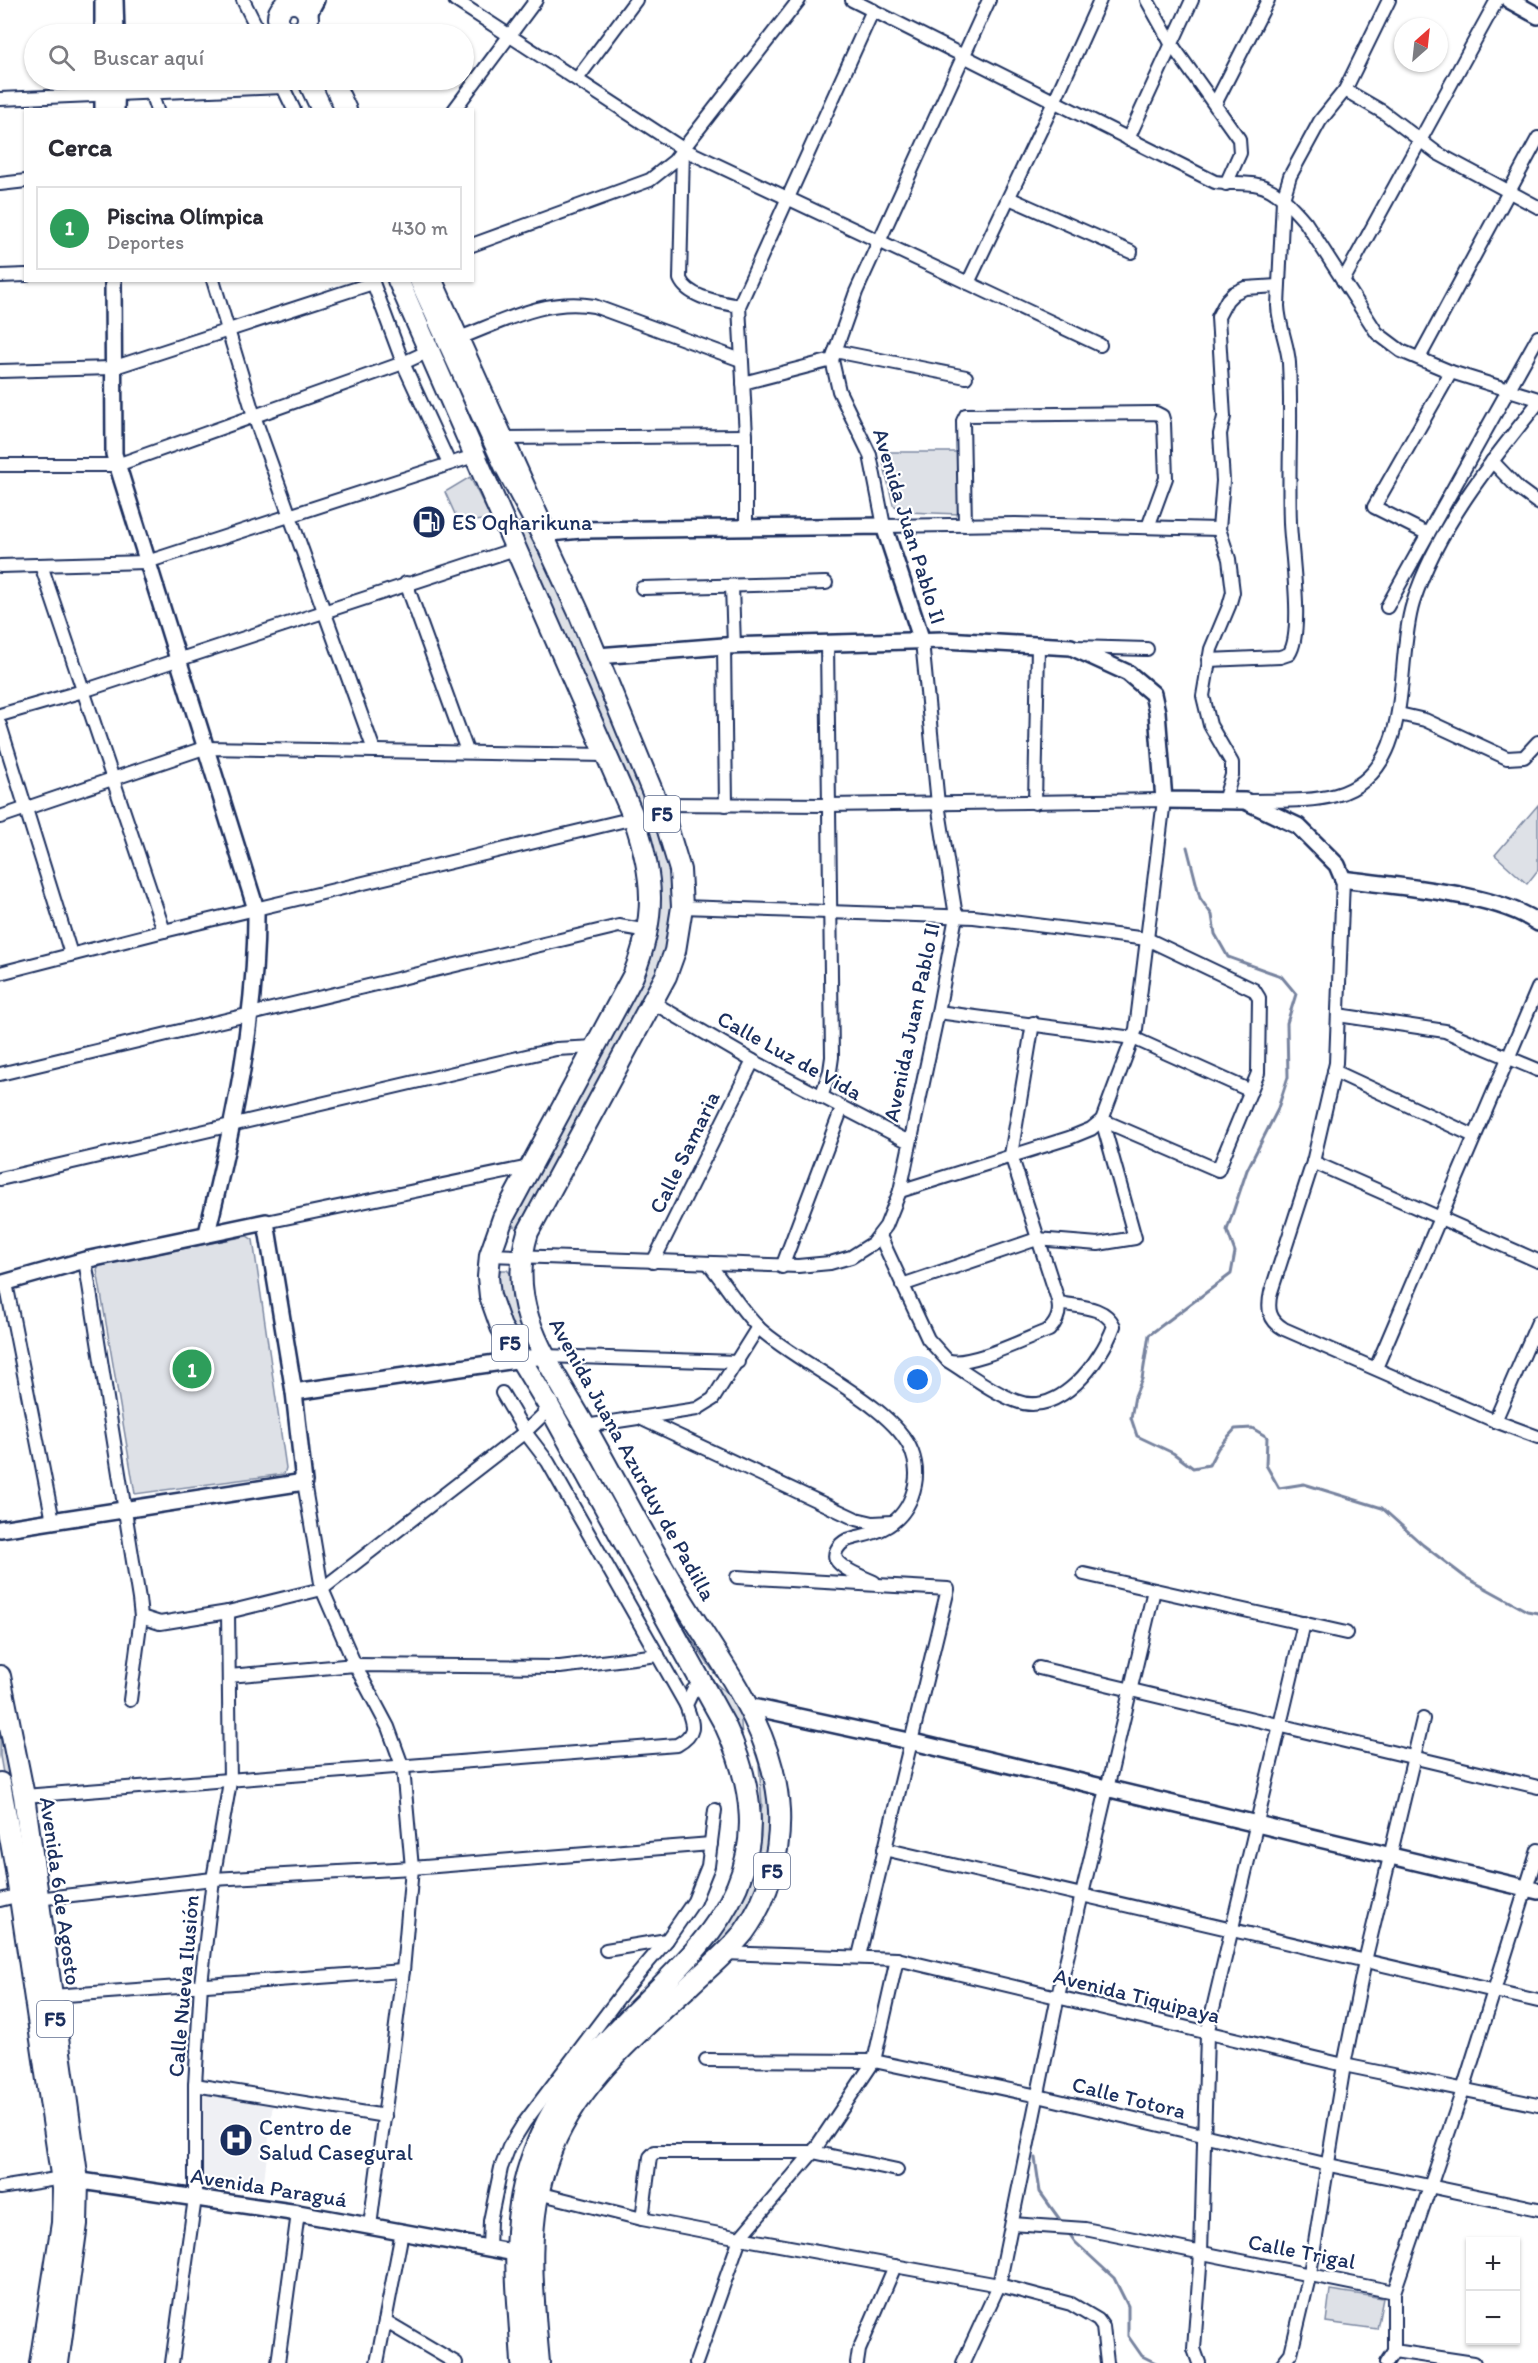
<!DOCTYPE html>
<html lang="es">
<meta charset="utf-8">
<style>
:root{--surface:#fff;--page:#f2f2f3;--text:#2b2b33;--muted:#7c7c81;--line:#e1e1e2;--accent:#2563eb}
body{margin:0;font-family:Itim,sans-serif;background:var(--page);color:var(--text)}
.controls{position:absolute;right:18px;bottom:18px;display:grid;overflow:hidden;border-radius:0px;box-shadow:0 2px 4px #0004}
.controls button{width:54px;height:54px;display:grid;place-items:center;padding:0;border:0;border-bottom:2px solid var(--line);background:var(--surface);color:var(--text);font:30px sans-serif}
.compass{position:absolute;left:1394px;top:18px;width:54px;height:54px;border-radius:50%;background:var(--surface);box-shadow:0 2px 4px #0004;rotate:27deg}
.you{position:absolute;left:918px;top:1380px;width:21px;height:21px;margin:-15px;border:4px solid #fff;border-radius:50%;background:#1a73e8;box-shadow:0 0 0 9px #1a73e833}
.badge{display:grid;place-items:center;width:39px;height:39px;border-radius:50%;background:var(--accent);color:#fff;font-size:20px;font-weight:700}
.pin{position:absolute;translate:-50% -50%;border:3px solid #fff;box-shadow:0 2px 6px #0006}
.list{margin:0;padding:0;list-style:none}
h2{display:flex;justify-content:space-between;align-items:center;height:78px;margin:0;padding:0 24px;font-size:26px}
h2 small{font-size:20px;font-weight:400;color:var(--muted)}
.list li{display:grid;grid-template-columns:39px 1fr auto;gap:18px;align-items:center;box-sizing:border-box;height:84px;margin:0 12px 12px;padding:0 12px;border:2px solid var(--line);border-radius:0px}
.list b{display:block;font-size:22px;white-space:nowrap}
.list p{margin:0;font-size:20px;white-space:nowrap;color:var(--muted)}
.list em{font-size:20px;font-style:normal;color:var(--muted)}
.icon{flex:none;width:33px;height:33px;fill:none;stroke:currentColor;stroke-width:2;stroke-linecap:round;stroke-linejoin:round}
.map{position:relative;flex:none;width:1538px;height:2363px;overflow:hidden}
.search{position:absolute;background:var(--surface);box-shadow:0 2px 4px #0004;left:24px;top:24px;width:450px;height:66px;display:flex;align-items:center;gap:15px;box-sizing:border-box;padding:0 21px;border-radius:33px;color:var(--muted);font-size:22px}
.panel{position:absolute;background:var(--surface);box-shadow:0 2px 4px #0004;left:24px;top:108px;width:450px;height:174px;border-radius:0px}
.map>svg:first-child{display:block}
.built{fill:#eff0f4}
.green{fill:#dee1e7;stroke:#7c88a2;stroke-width:1.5}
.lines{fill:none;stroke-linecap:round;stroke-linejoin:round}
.stream{stroke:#77839f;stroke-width:3}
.minor-casing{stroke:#1b2f5e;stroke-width:16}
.tertiary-casing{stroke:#1b2f5e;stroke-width:20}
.trunk-casing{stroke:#1b2f5e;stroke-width:24}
.minor{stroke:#fff;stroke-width:12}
.tertiary{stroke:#fff;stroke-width:15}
.trunk{stroke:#fff;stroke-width:20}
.labels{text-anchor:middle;stroke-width:4.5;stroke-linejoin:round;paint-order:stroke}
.shield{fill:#fff;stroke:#5f6d8e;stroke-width:1.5}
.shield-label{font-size:21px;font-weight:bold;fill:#1b2f5e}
.poi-label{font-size:22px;fill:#1b2f5e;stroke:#fff;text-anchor:start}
.street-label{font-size:22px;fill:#1b2f5e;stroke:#fff}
</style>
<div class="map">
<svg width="1538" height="2363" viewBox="0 0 1538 2363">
<rect width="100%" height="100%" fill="#fff"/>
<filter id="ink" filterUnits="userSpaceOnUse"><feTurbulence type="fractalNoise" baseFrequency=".0167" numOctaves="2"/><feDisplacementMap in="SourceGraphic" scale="12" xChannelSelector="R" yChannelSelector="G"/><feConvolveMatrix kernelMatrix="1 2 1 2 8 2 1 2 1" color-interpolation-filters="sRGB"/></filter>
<g filter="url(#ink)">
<path class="built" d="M206 2093 273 2103 263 2189 206 2183 203 2177 202 2097Z"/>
<g class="green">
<path d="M405 281H413L482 444 478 447Z"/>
<path d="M885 452H958L959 514 906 512 893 505 882 457Z"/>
<path d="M470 477 491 519 459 523 445 492Z"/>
<path d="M523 521 568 610 658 829 667 858 672 887 673 915 668 949 659 974 518 1232 512 1221 571 1109 658 890 512 525Z"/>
<path d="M1538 805V870L1527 884 1495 855Z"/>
<path d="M247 1236 253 1240 286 1468 284 1474 135 1494 97 1270 100 1265Z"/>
<path d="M501 1270H507L513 1276 527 1342 526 1344H522C508 1322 496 1301 497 1274Z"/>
<path d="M544 1374 727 1684 716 1676 653 1582 543 1378Z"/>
<path d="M682 1632 715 1683 735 1700 740 1710 742 1736 755 1780 753 1790Z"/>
<path d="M0 1720 28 1877H21L0 1756Z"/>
<path d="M748 1730 762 1758 773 1821 762 1881 735 1931 672 1994 664 1993 723 1929 741 1898 751 1868 755 1830 762 1806 759 1764Z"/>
<path d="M1330 2290 1383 2298 1377 2329 1326 2322Z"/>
</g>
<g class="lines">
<g class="stream">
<path d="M1187 847 1200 898 1212 915 1215 934 1228 957 1281 976 1296 994 1287 1023 1288 1077 1277 1111 1247 1170 1227 1230 1235 1252 1231 1274 1149 1335 1142 1379 1135 1396 1131 1418 1137 1436 1173 1453 1193 1468 1209 1465 1218 1448 1235 1429 1252 1428 1267 1437 1266 1465 1279 1488 1304 1484 1382 1508 1423 1545 1465 1577 1527 1611 1538 1613"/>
<path d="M1035 2158 1040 2192 1063 2224"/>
<path d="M1068 2232 1075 2242 1114 2278 1128 2306V2336L1142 2356 1156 2363"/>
</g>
<g class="minor-casing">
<g id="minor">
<path d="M243 0 260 34"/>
<path d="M455 0 683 149 1100 345"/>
<path d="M852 0 1215 182C1229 184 1245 182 1258 185 1277 189 1294 209 1306 223L1377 333 1401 351 1451 372 1538 399"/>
<path d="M1147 0 1172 45 1239 139 1240 153 1226 184"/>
<path d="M577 79 636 0"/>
<path d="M280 81 294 110"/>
<path d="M1345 90 1383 112 1437 153 1538 207"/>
<path d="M151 93 157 110"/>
<path d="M0 99 283 87"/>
<path d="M1215 104 1268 0"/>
<path d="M454 110 536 0"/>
<path d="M1128 139 1192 0"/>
<path d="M683 149 680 279C688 298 720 302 739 306"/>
<path d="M0 184 26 181"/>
<path d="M1009 198 1131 252"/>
<path d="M472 245 650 180 674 161 683 149 799 0"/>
<path d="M0 276 26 275"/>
<path d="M213 280 254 416 374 750"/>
<path d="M372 280 403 363 449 463"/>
<path d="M436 280 547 527"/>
<path d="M1343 281 1497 0"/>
<path d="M968 283 1054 102 1100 0"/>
<path d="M462 337C506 320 546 298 594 306L741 360"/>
<path d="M835 351 966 377"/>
<path d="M1419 358 1538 138"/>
<path d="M832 360 839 391 870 455 884 526 1015 524 1219 529"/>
<path d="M0 371 112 368 373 283"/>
<path d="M743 383 832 360 856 292 989 0"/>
<path d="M501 438 746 436"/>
<path d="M1492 461 1519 489 1538 503"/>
<path d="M0 465H117L403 363 429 351"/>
<path d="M965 525 963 421 966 415 1156 413 1162 416 1164 423 1166 478 1148 527"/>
<path d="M746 528V436L739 306 873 10"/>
<path d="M1428 534 1374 507 1451 372"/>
<path d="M41 565 164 931"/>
<path d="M0 566 147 562 474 456"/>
<path d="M406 583 467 751"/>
<path d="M732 586 734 646"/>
<path d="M642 588 826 583"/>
<path d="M1387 607 1538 337"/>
<path d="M724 646 726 805"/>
<path d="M1075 647 1147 649"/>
<path d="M1208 660 1280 657 1289 654C1304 633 1291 551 1290 523 1288 470 1292 417 1289 363 1288 345 1279 327 1278 306L1283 199 1290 176 1320 121 1345 90 1389 0"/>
<path d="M1399 714 1425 720 1507 758 1524 757 1538 742"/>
<path d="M0 715 83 691 515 549"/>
<path d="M0 725 71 954"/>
<path d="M1224 801 1232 775V763L1210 725 1203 696 1211 649 1229 606 1233 592 1229 559 1219 529 1223 481 1220 434 1224 417 1218 317 1227 300 1234 293 1245 288 1278 286"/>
<path d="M1245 801C1274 800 1308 803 1336 795 1417 772 1394 664 1413 603 1436 530 1490 462 1538 403"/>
<path d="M1035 803 1038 646"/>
<path d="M658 804 828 805 1164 800 1136 1029 1102 1120 1091 1129 1069 1138 900 1191"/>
<path d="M0 817 204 748 606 755"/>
<path d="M1343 879 1336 1063 1313 1162 1271 1292C1267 1309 1269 1320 1284 1329L1495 1421 1538 1437"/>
<path d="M682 907 974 917 1147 939 1254 990 1259 998 1258 1073 1218 1170 1102 1120"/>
<path d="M0 973 164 931 634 818"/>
<path d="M652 1002 753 1061 909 1142"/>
<path d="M938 1012 1133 1038 1251 1091"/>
<path d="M1338 1015 1445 1031 1538 1070"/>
<path d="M1334 1071 1474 1136"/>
<path d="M0 1074 619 926 648 931"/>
<path d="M821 1097 830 1071 832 1057 827 643"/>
<path d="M1313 1162 1538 1261"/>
<path d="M0 1179 556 1049 595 1047"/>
<path d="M266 1222 529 1167"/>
<path d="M880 1236 928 1339 947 1360C968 1368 1027 1338 1049 1330 1059 1320 1061 1310 1057 1297L1011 1155 1033 1023"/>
<path d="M490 1255 798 1266 830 1263 851 1257 873 1243 886 1226 900 1191 938 1012 956 916 938 804 922 641"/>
<path d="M85 1260 139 1599 141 1617 130 1700"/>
<path d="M653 1262 753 1061"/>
<path d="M709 1264C726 1285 741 1311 760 1329 798 1364 894 1405 912 1452 923 1481 910 1516 882 1529 871 1535 858 1536 847 1540 839 1544 831 1554 838 1562 846 1571 863 1577 874 1582"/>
<path d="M782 1267 842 1108"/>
<path d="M6 1283 53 1521"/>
<path d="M902 1285 1037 1239 1098 1244 1135 1238 1102 1120"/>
<path d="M544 1356 738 1362"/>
<path d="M948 1361C969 1374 992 1392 1016 1401 1060 1418 1101 1361 1114 1326 1105 1306 1079 1307 1059 1303"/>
<path d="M1376 1368 1538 988"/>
<path d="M502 1393 525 1432 548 1462 686 1705"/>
<path d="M640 1418 856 1519 873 1523 892 1522"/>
<path d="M1495 1421 1538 1322"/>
<path d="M585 1426 697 1409 713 1399 758 1327"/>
<path d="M304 1482 322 1589 355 1665 388 1727 403 1768 412 1868 403 1971 370 2226"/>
<path d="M1084 1574 1346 1633"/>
<path d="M737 1577 948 1589 859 1956"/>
<path d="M141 1617 160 1623 228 1612 322 1589 525 1432 550 1408"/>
<path d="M1039 1668 1538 1787"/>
<path d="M229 1676 355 1665 560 1667 658 1655"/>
<path d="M24 1796 677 1745C698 1733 693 1725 686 1705L693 1690 703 1683"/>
<path d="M884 1849 1538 2001"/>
<path d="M0 1900 20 1895 37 1899 213 1879 412 1868 711 1844"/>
<path d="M606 1950 667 1940"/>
<path d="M724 1953 897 1959 1344 2065 1538 2105"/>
<path d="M52 1996 403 1971"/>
<path d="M706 2060 874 2061 1038 2096 1329 2165 1538 2209"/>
<path d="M195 2085 385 2116"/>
<path d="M0 2188 62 2178"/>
<path d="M538 2193 642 2219 740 2238 999 2285 1071 2304 1098 2320 1103 2327 1107 2363"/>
<path d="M642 2219 650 2157 655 2152H813L897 2170"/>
<path d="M1012 2224 1085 2229 1394 2292"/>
<path d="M489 2248 490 2221 501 2168 509 2147 524 2123 623 1992 667 1940 694 1901 708 1866 715 1810"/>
<path d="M385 2321 456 2363"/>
<path d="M172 2363 195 2198V2085L201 1984 213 1879 230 1782 228 1612"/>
<path d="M278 2363 298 2213"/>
<path d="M377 2363 402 2232"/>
<path d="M696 2363 740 2238 813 2152 874 2061 897 1959"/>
<path d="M857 2363 859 2350 895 2266"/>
<path d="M963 2363 999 2285 1058 1996 1154 1590"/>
<path d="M1199 2363 1194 2349 1201 2253 1207 2034 1304 1623"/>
<path d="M1283 2363 1291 2353 1310 2273 1344 2065 1365 1961 1423 1719"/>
<path d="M1386 2363 1394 2351"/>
<path d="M1474 2363 1394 2351V2292L1463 2090 1538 1850"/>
</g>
</g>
<g class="tertiary-casing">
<g id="tertiary">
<path d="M115 0 116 34"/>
<path d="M1509 0 1538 16"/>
<path d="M286 4 291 0"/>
<path d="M308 15 316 0"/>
<path d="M103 34V0"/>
<path d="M103 80V110"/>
<path d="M116 110 117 80"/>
<path d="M113 280 114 454 256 909C257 1019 233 1126 207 1233"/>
<path d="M539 521 550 533 581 530 884 526 922 641"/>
<path d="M598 656 724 646 944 640 1071 647 1128 673 1153 694 1157 712 1164 800 1245 801 1298 826 1337 865 1343 879C1397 887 1495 892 1538 923"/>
<path d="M0 1284 85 1260 266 1222 294 1392 304 1482 0 1529"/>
<path d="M294 1392 544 1356"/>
<path d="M748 1706 909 1741 1538 1891"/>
<path d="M68 2179 298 2213 526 2255"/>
</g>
</g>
<g class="trunk-casing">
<g id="trunk">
<circle cx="293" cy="18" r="15"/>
<path d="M308 80 322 110"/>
<path d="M332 80 346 110"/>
<path d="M398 280 634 818C654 877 657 917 633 976L503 1218 490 1255 488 1277 490 1296 501 1327 550 1408 725 1725C823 1935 605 1982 539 2139 505 2218 518 2282 522 2363"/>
<path d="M420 280 505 466 548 546 579 613 667 827 680 870 682 907 675 951 666 976 528 1232C504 1309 550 1363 586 1428 615 1480 643 1533 673 1585 715 1657 774 1724 779 1810 781 1852 769 1898 744 1932 728 1952 707 1969 689 1986 635 2035 572 2088 548 2159 524 2226 533 2294 539 2363"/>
<path d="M0 1676 24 1796 78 2181 77 2224 58 2363"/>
<path d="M0 1783 15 1864 63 2188 62 2223 40 2363"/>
</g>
</g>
<use href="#minor" class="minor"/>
<use href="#tertiary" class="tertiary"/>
<use href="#trunk" class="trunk"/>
</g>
</g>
<defs>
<g id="fuel-disc" transform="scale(1.725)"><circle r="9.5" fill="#1b2f5e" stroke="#fff"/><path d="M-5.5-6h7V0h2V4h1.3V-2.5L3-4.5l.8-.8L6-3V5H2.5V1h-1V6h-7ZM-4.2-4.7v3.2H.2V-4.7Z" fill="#fff"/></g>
<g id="hospital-disc" transform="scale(1.725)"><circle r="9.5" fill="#1b2f5e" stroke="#fff"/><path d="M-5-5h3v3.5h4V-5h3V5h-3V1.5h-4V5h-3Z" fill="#fff"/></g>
</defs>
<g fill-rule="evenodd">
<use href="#fuel-disc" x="429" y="522"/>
<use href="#hospital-disc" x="236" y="2140"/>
</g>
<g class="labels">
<g class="shield">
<rect x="644" y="796" width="36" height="36" rx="4.5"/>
<rect x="492" y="1325" width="36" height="36" rx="4.5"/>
<rect x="754" y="1853" width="36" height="36" rx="4.5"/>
<rect x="37" y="2001" width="36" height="36" rx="4.5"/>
</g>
<g class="shield-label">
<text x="662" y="821">F5</text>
<text x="510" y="1350">F5</text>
<text x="772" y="1878">F5</text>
<text x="55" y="2026">F5</text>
</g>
<g class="poi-label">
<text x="452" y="530">ES Oqharikuna</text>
<text x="259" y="2135">Centro de<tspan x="259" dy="25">Salud Casegural</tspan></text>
</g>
<g class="street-label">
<text transform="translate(910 526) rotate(73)" y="8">Avenida Juan Pablo II</text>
<text transform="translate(911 1022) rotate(-78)" y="8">Avenida Juan Pablo II</text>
<text transform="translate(790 1055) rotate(29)" y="8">Calle Luz de Vida</text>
<text transform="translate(684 1152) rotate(-64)" y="8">Calle Samaria</text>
<text transform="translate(633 1459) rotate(61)" y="8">Avenida Juana Azurduy de Padilla</text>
<text transform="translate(61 1891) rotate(82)" y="8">Avenida 6 de Agosto</text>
<text transform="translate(183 1986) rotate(-85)" y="8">Calle Nueva Ilusión</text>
<text transform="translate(1137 1995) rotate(14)" y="8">Avenida Tiquipaya</text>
<text transform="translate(1129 2097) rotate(14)" y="8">Calle Totora</text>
<text transform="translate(269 2187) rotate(9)" y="8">Avenida Paraguá</text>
<text transform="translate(1302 2251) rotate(11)" y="8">Calle Trigal</text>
</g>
</g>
</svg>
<div class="controls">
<button>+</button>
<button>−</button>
</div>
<svg class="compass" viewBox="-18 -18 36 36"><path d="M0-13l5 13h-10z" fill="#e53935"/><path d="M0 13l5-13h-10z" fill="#7c7c81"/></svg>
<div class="you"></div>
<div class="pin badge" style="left:192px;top:1369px;background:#2e9e5b">1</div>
<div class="search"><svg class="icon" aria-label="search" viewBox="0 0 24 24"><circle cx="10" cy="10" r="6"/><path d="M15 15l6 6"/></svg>Buscar aquí</div>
<section class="panel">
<h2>Cerca<small></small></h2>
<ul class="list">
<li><span class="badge" style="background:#2e9e5b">1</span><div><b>Piscina Olímpica</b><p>Deportes</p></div><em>430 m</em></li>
</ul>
</section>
</div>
